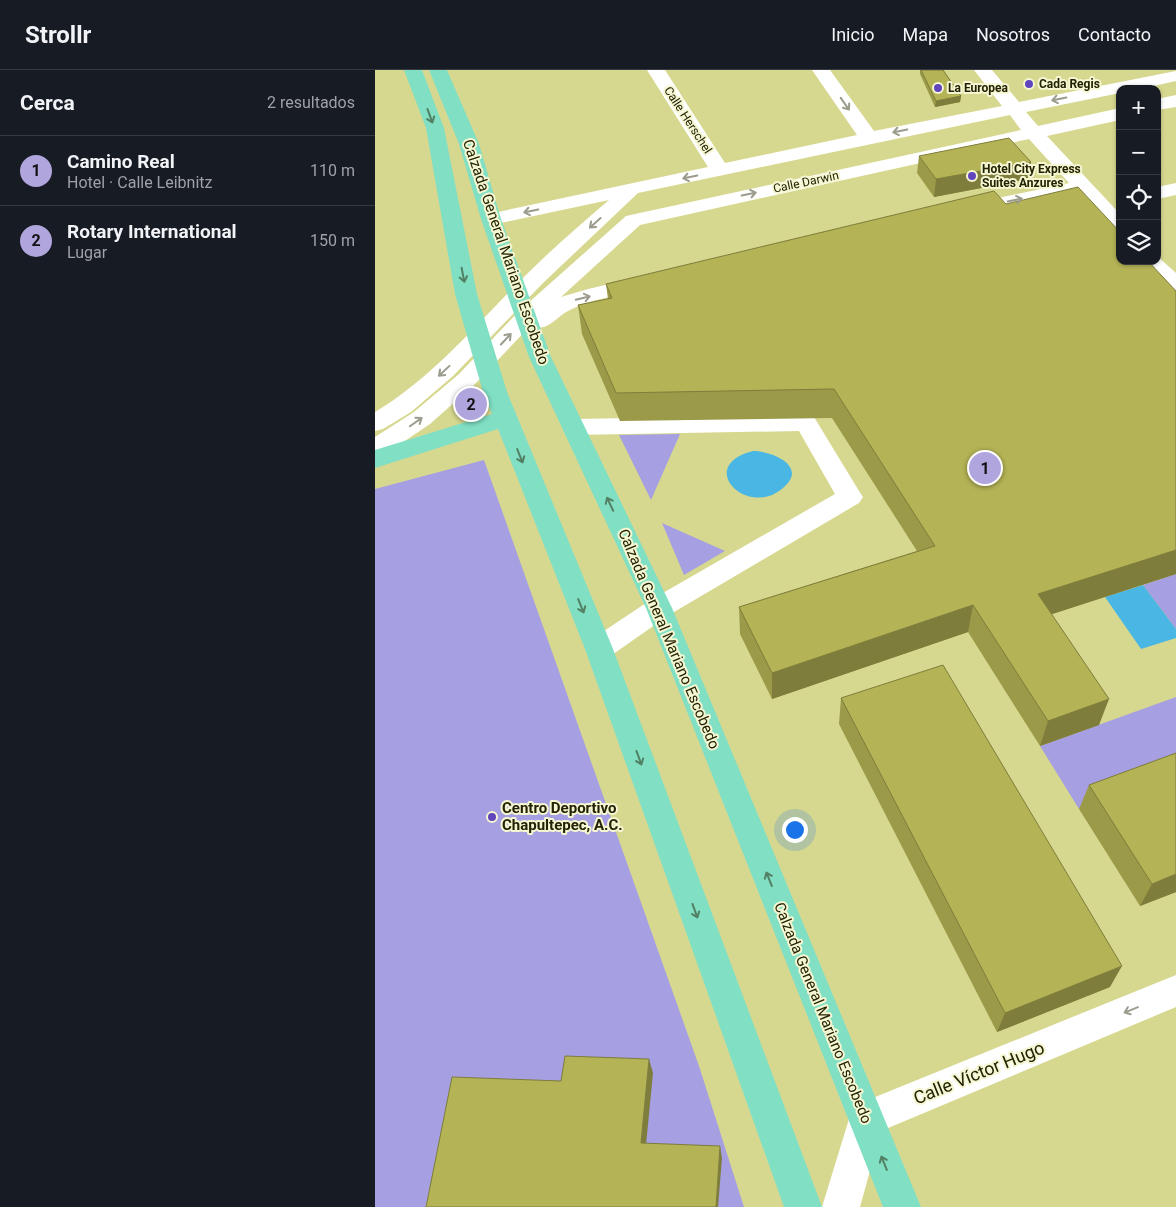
<!DOCTYPE html>
<html lang="es">
<meta charset="utf-8">
<style>
:root{--surface:#171b24;--page:#242831;--text:#f1f3f6;--muted:#9ea1a6;--line:#363941;--accent:#b0a5dc}
body{margin:0;font-family:Roboto,sans-serif;background:var(--page);color:var(--text)}
.controls{position:absolute;right:15px;top:15px;display:grid;overflow:hidden;border-radius:10px;box-shadow:0 1px 4px #0004}
.controls button{width:45px;height:45px;display:grid;place-items:center;padding:0;border:0;border-bottom:1px solid var(--line);background:var(--surface);color:var(--text);font:25px sans-serif}
.you{position:absolute;left:419px;top:759px;width:18px;height:18px;margin:-12px;border:4px solid #fff;border-radius:50%;background:#1a73e8;box-shadow:0 0 0 8px #1a73e833}
.badge{display:grid;place-items:center;width:32px;height:32px;border-radius:50%;background:var(--accent);color:#111;font-size:16px;font-weight:700}
.pin{position:absolute;translate:-50% -50%;border:2px solid #fff;box-shadow:0 1px 5px #0006}
.list{margin:0;padding:0;list-style:none}
h2{display:flex;justify-content:space-between;align-items:center;height:65px;margin:0;padding:0 20px;font-size:21px}
h2 small{font-size:16px;font-weight:400;color:var(--muted)}
.list li{display:grid;grid-template-columns:32px 1fr auto;gap:15px;align-items:center;box-sizing:border-box;height:70px;padding:0 20px;border-top:1px solid var(--line)}
.list b{display:block;font-size:19px;white-space:nowrap}
.list p{margin:0;font-size:16px;white-space:nowrap;color:var(--muted)}
.list em{font-size:16px;font-style:normal;color:var(--muted)}
.icon{flex:none;width:28px;height:28px;fill:none;stroke:currentColor;stroke-width:2;stroke-linecap:round;stroke-linejoin:round}
.map{position:relative;flex:none;width:801px;height:1137px;overflow:hidden}
header{display:flex;align-items:center;gap:30px;box-sizing:border-box;height:70px;padding:0 25px;background:var(--surface);border-bottom:1px solid var(--line)}
header strong{font-size:24px}
nav{display:flex;gap:28px;margin-inline-start:auto;font-size:18px}
main{display:flex}
aside{flex:1;background:var(--surface)}
.map>svg:first-child{display:block}
.green{fill:#a69fe1}
.water{fill:#4ab6e3}
.lines{fill:none;stroke-linecap:round;stroke-linejoin:round}
.minor{fill:#fff;fill-rule:evenodd}
.major{fill:#81dfc4;fill-rule:evenodd}
.wall{fill:#9b9a49}
.shaded-wall{fill:#7e7d3c}
.building{fill:#b4b355;stroke:#7e7d3c}
.oneway{stroke:#9c9c8e}
.oneway2{stroke:#528064}
.poi-dot{fill:#6045bd;stroke:#f5f6d2;stroke-width:2}
.labels{text-anchor:middle;stroke-width:4;stroke-linejoin:round;paint-order:stroke}
.far-poi-label{font-size:12px;font-weight:bold;fill:#232204;stroke:#f5f6d2;text-anchor:start}
.far-street-label{font-size:12px;fill:#232204;stroke:#f5f6d2}
.street-label{font-size:15px;fill:#232204;stroke:#f5f6d2}
.poi-label{font-size:15px;font-weight:bold;fill:#232204;stroke:#f5f6d2;text-anchor:start}
.near-street-label{font-size:18px;fill:#232204;stroke:#f5f6d2}
</style>
<header>
<strong>Strollr</strong>
<nav><a>Inicio</a><a>Mapa</a><a>Nosotros</a><a>Contacto</a></nav>
</header>
<main>
<aside>
<h2>Cerca<small>2 resultados</small></h2>
<ul class="list">
<li><span class="badge">1</span><div><b>Camino Real</b><p>Hotel · Calle Leibnitz</p></div><em>110 m</em></li>
<li><span class="badge">2</span><div><b>Rotary International</b><p>Lugar</p></div><em>150 m</em></li>
</ul>
</aside>
<div class="map">
<svg width="801" height="1137" viewBox="0 0 801 1137">
<rect width="100%" height="100%" fill="#d7d88f"/>
<g class="green">
<path d="M305 364 276 430 244 365Z"/>
<path d="M109 390 324 996 369 1137H0V419Z"/>
<path d="M287 453 350 481 309 505Z"/>
<path d="M801 504V559L768 515Z"/>
<path d="M801 627V703L704 739 665 676Z"/>
</g>
<g class="water">
<path d="M378 381C397 381 434 396 408 418 373 449 319 396 378 381Z"/>
<path d="M768 515 801 559V568L766 579 730 527Z"/>
</g>
<g class="lines">
<g class="minor">
<path d="M272 0H290L350 93 482 65 437 0H455L499 61 627 36 599 0H617L644 32 801 1V11L765 19H745V23L651 42 663 56 745 38V50L672 66 745 144V162L738 160 703 123 593 146 586 144 583 140 586 136 694 113 654 69 265 155 186 227 213 219 269 206 277 208 280 213 277 218C249 225 219 227 193 241 181 247 170 265 157 254L100 314 55 354 9 385 0 388V367L39 342 84 304 143 242 251 146 646 60 635 45 263 123 168 213 78 306 36 342 8 359 0 361V342C59 307 103 252 152 204 178 178 206 154 234 130L116 155 109 153 106 149 109 145 333 97Z"/>
<path d="M801 25V37L782 40V29Z"/>
<path d="M801 113V125L782 129V117Z"/>
<path d="M782 186 801 203V223L793 221 767 191H782Z"/>
<path d="M431 345 439 347 484 421 488 427 484 433 294 545 234 587 224 590 214 587 210 579 214 571 274 531 460 424 424 361 199 365 191 363 187 357 191 351 199 349Z"/>
<path d="M801 905V937L506 1061 485 1137H447L478 1036Z"/>
</g>
<g class="major">
<path d="M29 0H47L69 58 102 224 132 322 238 579 447 1137H409L210 579 123 359 0 398V380L117 344 108 322 80 224 51 58Z"/>
<path d="M54 0H72L104 74 126 149 176 287 297 538 546 1137H508L271 538 154 287 106 149 84 74Z"/>
</g>
</g>
<g class="wall">
<path d="M545 0H568L586 26 585 32 560 37 545 4Z"/>
<path d="M544 86 653 109 559 127 542 103Z"/>
<path d="M631 134 801 221V504L676 544 724 655 665 676 593 562 397 629 365 564 364 537 542 481 457 348 245 351 207 264 203 235 233 229 231 214Z"/>
<path d="M466 628 735 917 622 962 464 654Z"/>
<path d="M801 683V822L765 836 704 739 714 715Z"/>
</g>
<g class="shaded-wall">
<path d="M586 26 585 32 560 37 561 31Z"/>
<path d="M656 92 653 109 559 127 561 109Z"/>
<path d="M801 480V504L656 551 663 524Z"/>
<path d="M598 535 593 562 397 629V603Z"/>
<path d="M734 629 724 655 665 676 673 651Z"/>
<path d="M801 804V822L765 836 777 814Z"/>
<path d="M747 896 735 917 622 962 630 943Z"/>
<path d="M274 989 278 1003 270 1085 266 1073Z"/>
<path d="M345 1076 347 1088 343 1137H341Z"/>
</g>
<g class="building">
<path d="M546 0H568L586 26 561 31Z"/>
<path d="M634 68 656 92 561 109 544 86Z"/>
<path d="M703 117 745 162V191H773L801 221V480L663 524 734 629 673 651 598 535 397 603 364 537 560 476 459 319 241 323 203 235 237 228 231 214 619 121 631 134Z"/>
<path d="M568 595 747 896 630 943 466 628Z"/>
<path d="M801 683V804L777 814 714 715Z"/>
<path d="M190 986 274 989 266 1073 345 1076 341 1137H51L77 1007 186 1011Z"/>
</g>
<defs><path id="oneway-shaft" d="M-6 0H5M1.5-3L5.5 0L1.5 3" fill="none" stroke-width="1.6" stroke-linecap="round" stroke-linejoin="round" transform="scale(1.25)"/></defs>
<g class="oneway">
<use href="#oneway-shaft" transform="translate(684 29) rotate(169)"/>
<use href="#oneway-shaft" transform="translate(470 34) rotate(55)"/>
<use href="#oneway-shaft" transform="translate(525 61) rotate(168)"/>
<use href="#oneway-shaft" transform="translate(315 107) rotate(168)"/>
<use href="#oneway-shaft" transform="translate(374 124) rotate(-12)"/>
<use href="#oneway-shaft" transform="translate(640 130) rotate(-12)"/>
<use href="#oneway-shaft" transform="translate(156 141) rotate(168)"/>
<use href="#oneway-shaft" transform="translate(220 153) rotate(138)"/>
<use href="#oneway-shaft" transform="translate(208 228) rotate(-14)"/>
<use href="#oneway-shaft" transform="translate(131 269) rotate(-47)"/>
<use href="#oneway-shaft" transform="translate(69 301) rotate(137)"/>
<use href="#oneway-shaft" transform="translate(41 352) rotate(-35)"/>
<use href="#oneway-shaft" transform="translate(756 940) rotate(158)"/>
</g>
<g class="oneway2">
<use href="#oneway-shaft" transform="translate(55 46) rotate(70)"/>
<use href="#oneway-shaft" transform="translate(88 205) rotate(79)"/>
<use href="#oneway-shaft" transform="translate(145 386) rotate(68)"/>
<use href="#oneway-shaft" transform="translate(235 434) rotate(-115)"/>
<use href="#oneway-shaft" transform="translate(206 536) rotate(68)"/>
<use href="#oneway-shaft" transform="translate(264 688) rotate(70)"/>
<use href="#oneway-shaft" transform="translate(394 809) rotate(-112)"/>
<use href="#oneway-shaft" transform="translate(320 841) rotate(70)"/>
<use href="#oneway-shaft" transform="translate(509 1093) rotate(-112)"/>
</g>
<g class="poi-dot">
<circle cx="654" cy="14" r="5"/>
<circle cx="563" cy="18" r="5"/>
<circle cx="597" cy="106" r="5"/>
<circle cx="117" cy="747" r="5"/>
</g>
<g class="labels">
<g class="far-poi-label">
<text x="664" y="18">Cada Regis</text>
<text x="573" y="22">La Europea</text>
<text x="607" y="103">Hotel City Express<tspan x="607" dy="14">Suites Anzures</tspan></text>
</g>
<g class="far-street-label">
<text transform="translate(313 50) rotate(57)" y="4">Calle Herschel</text>
<text transform="translate(431 112) rotate(-12)" y="4">Calle Darwin</text>
</g>
<g class="street-label">
<text transform="translate(131 182) rotate(71)" y="5">Calzada General Mariano Escobedo</text>
<text transform="translate(294 569) rotate(67)" y="5">Calzada General Mariano Escobedo</text>
<text transform="translate(448 943) rotate(68)" y="5">Calzada General Mariano Escobedo</text>
</g>
<g class="poi-label">
<text x="127" y="743">Centro Deportivo<tspan x="127" dy="17">Chapultepec, A.C.</tspan></text>
</g>
<g class="near-street-label">
<text transform="translate(604 1003) rotate(-22)" y="6">Calle Víctor Hugo</text>
</g>
</g>
</svg>
<div class="controls">
<button>+</button>
<button>−</button>
<button><svg class="icon" aria-label="locate" viewBox="0 0 24 24"><circle cx="12" cy="12" r="6"/><path d="M12 2v4M12 18v4M2 12h4M18 12h4"/></svg></button>
<button><svg class="icon" aria-label="layers" viewBox="0 0 24 24"><path d="M12 4l9 5-9 5-9-5zM3 14l9 5 9-5"/></svg></button>
</div>
<div class="you"></div>
<div class="pin badge" style="left:610px;top:398px">1</div>
<div class="pin badge" style="left:96px;top:334px">2</div>
</div>
</main>
